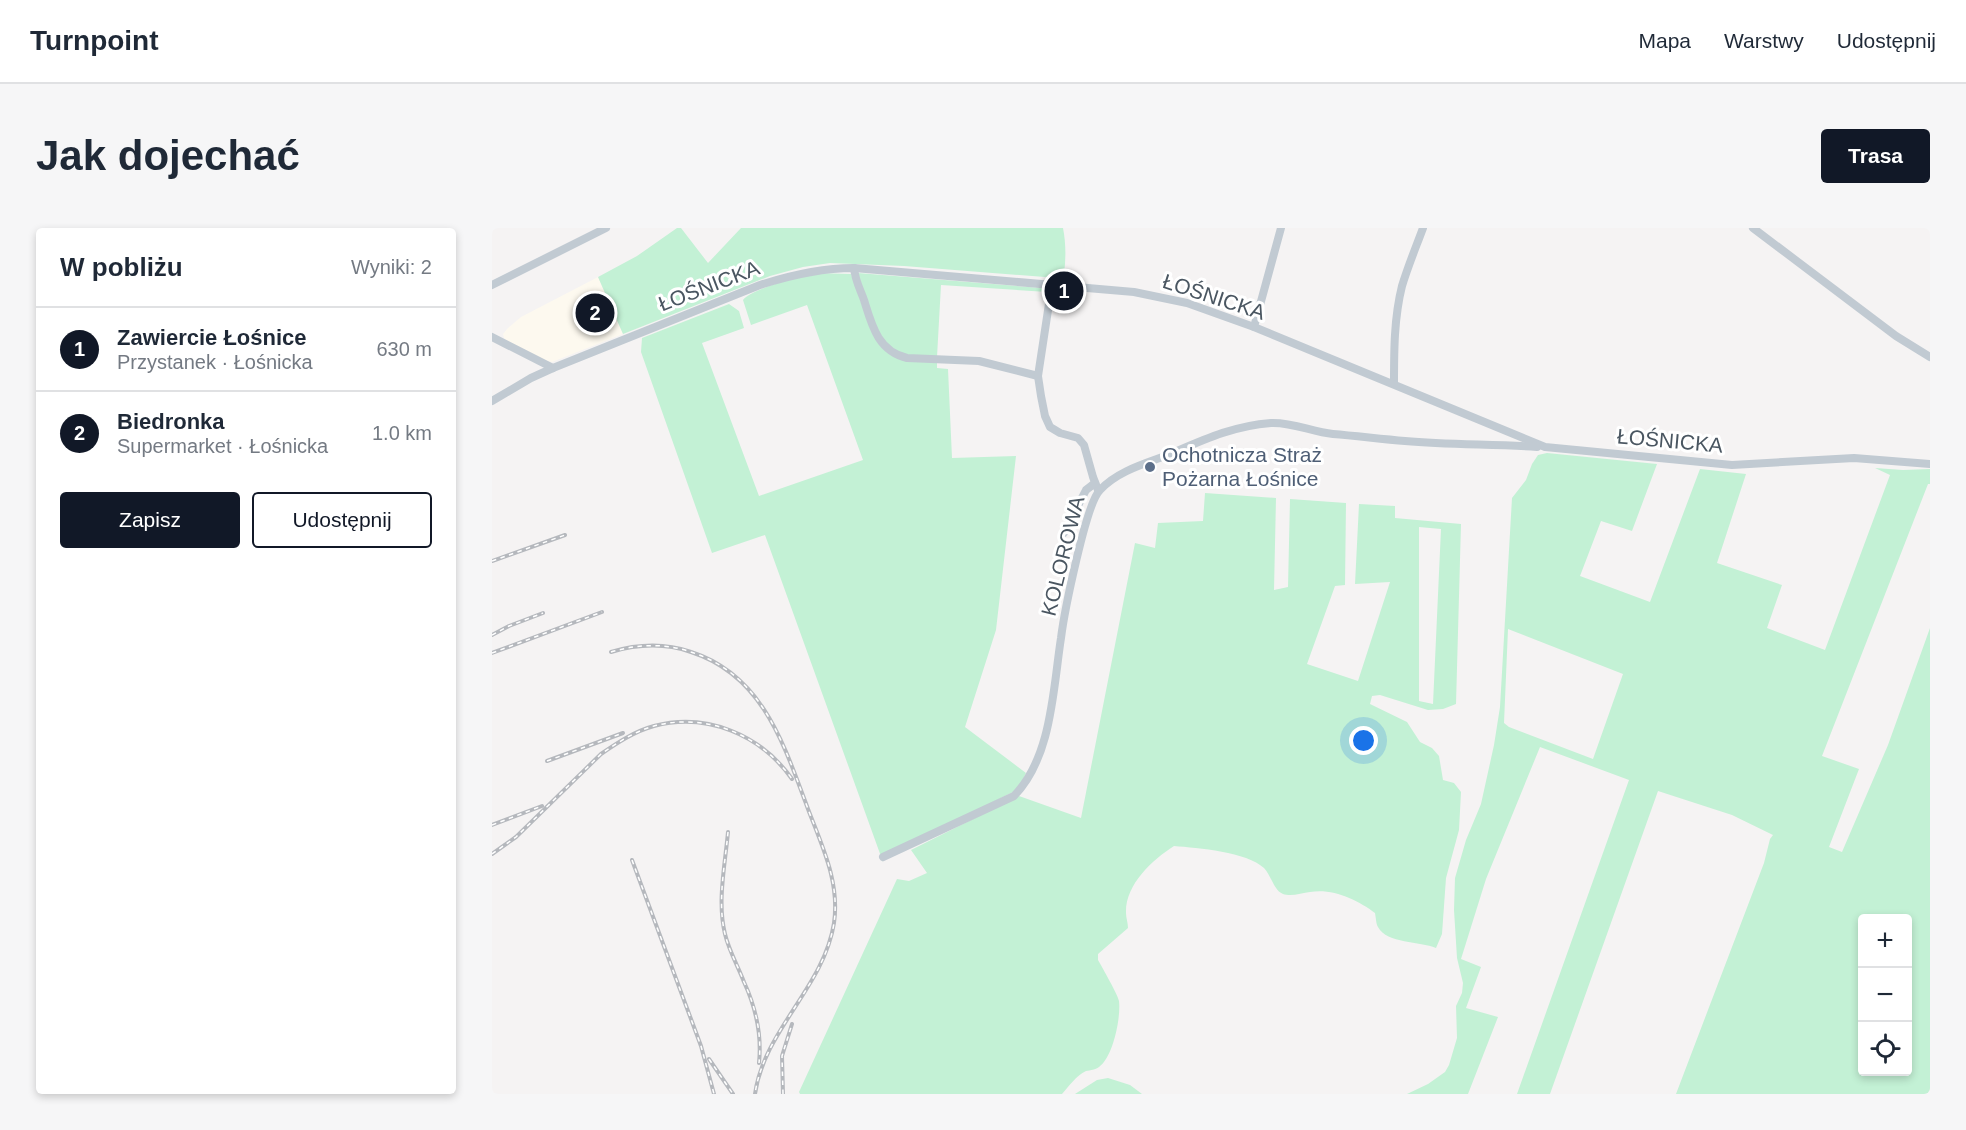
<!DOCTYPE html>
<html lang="pl">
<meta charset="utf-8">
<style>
:root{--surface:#fff;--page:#f6f6f7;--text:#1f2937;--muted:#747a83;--line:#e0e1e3;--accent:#111827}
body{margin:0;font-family:Arial,sans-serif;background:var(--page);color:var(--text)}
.controls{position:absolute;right:18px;bottom:18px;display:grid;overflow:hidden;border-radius:6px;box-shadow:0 3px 9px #0003}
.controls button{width:54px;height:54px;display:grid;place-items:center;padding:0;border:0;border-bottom:2px solid var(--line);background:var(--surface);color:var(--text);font:30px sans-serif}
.you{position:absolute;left:872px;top:513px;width:21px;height:21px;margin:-15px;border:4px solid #fff;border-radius:50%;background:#1a73e8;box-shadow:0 0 0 9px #1a73e833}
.badge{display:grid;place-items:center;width:39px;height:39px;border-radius:50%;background:var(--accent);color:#fff;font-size:20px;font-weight:700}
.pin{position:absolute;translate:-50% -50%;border:3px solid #fff;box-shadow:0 2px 6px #0006}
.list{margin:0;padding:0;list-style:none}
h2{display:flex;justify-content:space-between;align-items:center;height:78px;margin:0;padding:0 24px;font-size:26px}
h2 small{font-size:20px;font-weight:400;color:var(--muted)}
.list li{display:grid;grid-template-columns:39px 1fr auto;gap:18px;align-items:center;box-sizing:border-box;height:84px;padding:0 24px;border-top:2px solid var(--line)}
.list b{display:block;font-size:22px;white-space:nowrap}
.list p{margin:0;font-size:20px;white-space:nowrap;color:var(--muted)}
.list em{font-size:20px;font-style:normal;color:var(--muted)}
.actions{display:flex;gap:12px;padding:18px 24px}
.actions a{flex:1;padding:14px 0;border:2px solid var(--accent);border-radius:6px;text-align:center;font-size:21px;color:var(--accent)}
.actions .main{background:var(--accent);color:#fff}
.icon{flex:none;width:33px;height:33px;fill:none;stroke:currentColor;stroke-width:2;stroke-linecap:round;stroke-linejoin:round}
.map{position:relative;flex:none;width:1438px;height:866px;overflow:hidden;border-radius:6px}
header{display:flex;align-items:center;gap:36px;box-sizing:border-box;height:84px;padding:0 30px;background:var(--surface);border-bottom:2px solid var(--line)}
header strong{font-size:28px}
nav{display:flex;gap:33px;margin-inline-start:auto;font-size:21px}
.intro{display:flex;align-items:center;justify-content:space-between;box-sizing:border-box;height:144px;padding:0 36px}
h1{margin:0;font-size:42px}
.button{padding:15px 27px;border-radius:6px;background:var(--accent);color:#fff;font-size:21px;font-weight:700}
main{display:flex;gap:36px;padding:0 36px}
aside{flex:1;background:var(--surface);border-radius:6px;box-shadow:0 3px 9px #0003}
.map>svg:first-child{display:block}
.commercial{fill:#fdf9ef}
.green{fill:#c3f1d5;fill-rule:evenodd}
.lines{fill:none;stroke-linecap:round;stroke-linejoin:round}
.minor{stroke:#c1cad2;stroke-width:8}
.rail-casing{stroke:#b5b8bd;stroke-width:4}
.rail{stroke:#fff;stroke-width:1.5;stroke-dasharray:4.5;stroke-linecap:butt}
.service-dot{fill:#5c6f8a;stroke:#fff;stroke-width:2}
.labels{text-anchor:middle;stroke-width:6;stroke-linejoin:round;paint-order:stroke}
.street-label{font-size:21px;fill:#4a5661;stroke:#fff}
.service-label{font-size:21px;fill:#4e5e75;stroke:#fff;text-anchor:start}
</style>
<header>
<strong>Turnpoint</strong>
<nav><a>Mapa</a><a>Warstwy</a><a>Udostępnij</a></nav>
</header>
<div class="intro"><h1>Jak dojechać</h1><a class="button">Trasa</a></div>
<main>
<aside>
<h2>W pobliżu<small>Wyniki: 2</small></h2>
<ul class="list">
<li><span class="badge">1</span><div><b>Zawiercie Łośnice</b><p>Przystanek · Łośnicka</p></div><em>630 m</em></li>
<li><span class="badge">2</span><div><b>Biedronka</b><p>Supermarket · Łośnicka</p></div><em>1.0 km</em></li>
</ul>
<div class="actions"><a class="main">Zapisz</a><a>Udostępnij</a></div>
</aside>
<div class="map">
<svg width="1438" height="866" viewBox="0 0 1438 866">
<rect width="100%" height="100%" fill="#f5f3f3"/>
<path class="commercial" d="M106 49 131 106 60 134 51 132 15 114 12 110 11 106 16 100 29 89Z"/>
<g class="green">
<path d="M185 0H189L216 35 249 0H571C574 15 574 31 572 46L553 49 412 38 338 35 311 39 278 48 131 106 106 49 145 28Z"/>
<path d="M324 45 359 46 379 102 397 125 445 133V140L456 141 460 230 524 228 504 402 473 499 534 545 528 558 521 564 391 629V634L273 307 220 325 149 124 150 110 237 76 247 83 252 100 210 115 267 268 371 232 315 77 259 97 251 72C259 61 309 48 324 45Z"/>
<path d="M366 45 549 60 555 64 449 57 445 129C433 128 415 130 403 124 382 112 373 67 366 45Z"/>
<path d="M1055 225 1165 236 1140 303 1109 293 1088 348 1158 374 1208 241 1254 246 1225 335 1290 357 1275 400 1333 422 1398 247 1383 240 1411 242 1438 241V256H1436L1330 528 1367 541 1337 619 1350 624 1396 517 1438 400V866H1184L1272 635 1278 611 1281 607 1240 587 1166 563 1058 866H1025L1137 552 1048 519 994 651 969 731 989 739 974 780 1006 789 976 866H915L936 856 953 844 957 837 965 810 964 778 970 765 971 755 965 730 962 682 963 650 974 612 989 576 1002 517 1008 479 1020 270 1034 252 1040 236 1046 227ZM1016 401 1131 446 1101 531 1017 499 1012 495ZM1416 690V844H1370V690Z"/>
<path d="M713 265 784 270 782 362 796 359 798 271 854 275 853 357 843 358 815 436 866 453 898 354 863 356 867 276 903 278V290L969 296 964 476 951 481 936 482 888 467 880 468 878 476 915 494 928 514 940 520 947 528 951 552 962 555 969 564 967 602 954 650 950 706 944 720C928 713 895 716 886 699 884 696 884 690 883 685 866 672 841 660 818 664 810 665 799 669 791 666 782 663 779 647 772 640 755 624 706 620 682 618 660 632 633 657 634 685 634 690 636 695 636 700L606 726V732C610 739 626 767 627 773 629 790 621 829 607 839 603 842 599 842 594 843 584 848 577 858 570 866H308L307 864 405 651 417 653 435 645 419 622 527 568 589 590 643 315 663 320 666 295 711 293ZM927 299 949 301 941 476 927 473Z"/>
<path d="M616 850 638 857 650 866H583L605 852Z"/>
</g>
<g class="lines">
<g class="minor">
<path d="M1261 0 1404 108 1438 129"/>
<path d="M362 40C363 52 368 61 372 72 380 98 386 123 415 130L487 133 546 148"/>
<path d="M560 56 546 148 549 168 553 188 558 199 568 205 586 210 592 217 601 249 606 262"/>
<path d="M0 57 114 0"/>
<path d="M762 99 789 0"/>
<path d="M0 109 61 140"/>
<path d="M902 156C902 123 902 90 910 58 916 38 924 19 931 0"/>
<path d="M0 173 39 150 61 140 268 57C299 47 329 40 362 40L642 64 695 75 762 99 1053 219 1240 237 1362 230 1438 236"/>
<path d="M572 305 594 262 603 255"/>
<path d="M391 629 522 568C560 529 561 461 569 410 572 386 594 275 608 262 626 243 652 236 676 227 711 212 740 198 779 195 801 194 820 204 841 206 865 208 889 211 913 213 957 217 1001 216 1045 219"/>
</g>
<g class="rail-casing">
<g id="rail">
<path d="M0 333 73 307"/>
<path d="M0 407 17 398 51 385"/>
<path d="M119 424C146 416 173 415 199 424 271 447 292 517 316 581 330 618 348 654 342 695 332 759 272 802 263 866"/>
<path d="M0 425 110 384"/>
<path d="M55 533 131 505"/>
<path d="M0 597 50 578"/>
<path d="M236 604C233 637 225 674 233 706 237 723 246 738 252 754 264 780 270 806 267 835"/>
<path d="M0 626 24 609 109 526C125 515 143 503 162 498 215 484 269 507 300 551"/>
<path d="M140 632 209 818 222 866"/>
<path d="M217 831 241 866"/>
<path d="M291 866 290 828 300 796"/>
</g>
</g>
<use href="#rail" class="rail"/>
</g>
<circle class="service-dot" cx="658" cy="239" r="6"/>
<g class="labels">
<g class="street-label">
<text transform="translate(217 58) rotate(-21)" y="7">ŁOŚNICKA</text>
<text transform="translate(722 69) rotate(18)" y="7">ŁOŚNICKA</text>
<text transform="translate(1178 213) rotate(5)" y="7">ŁOŚNICKA</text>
<text transform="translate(571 328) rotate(-76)" y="7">KOLOROWA</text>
</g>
<g class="service-label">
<text x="670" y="234">Ochotnicza Straż<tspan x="670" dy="24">Pożarna Łośnice</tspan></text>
</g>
</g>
</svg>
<div class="controls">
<button>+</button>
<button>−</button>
<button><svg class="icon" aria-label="locate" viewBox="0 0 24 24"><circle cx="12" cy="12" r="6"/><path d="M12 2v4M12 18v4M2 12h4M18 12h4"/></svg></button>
</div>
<div class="you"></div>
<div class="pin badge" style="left:572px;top:63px">1</div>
<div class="pin badge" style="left:103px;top:85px">2</div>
</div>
</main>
